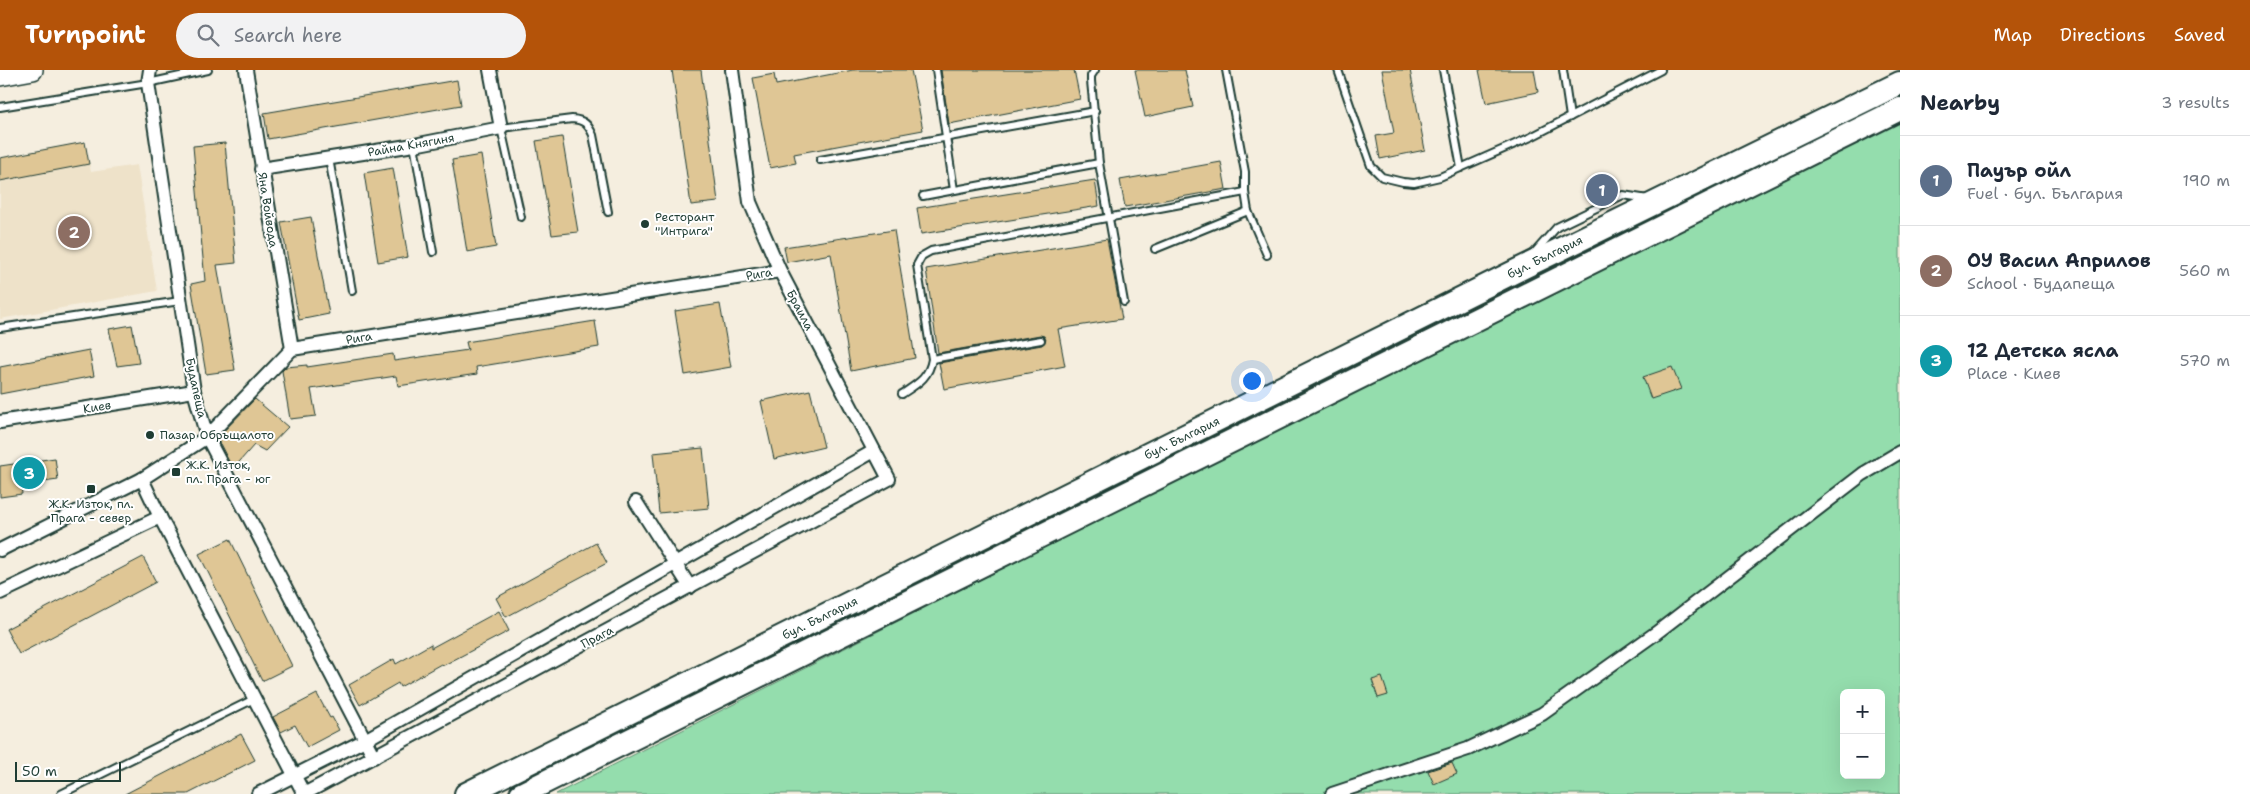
<!DOCTYPE html>
<meta charset="utf-8">
<style>
:root{--surface:#fff;--page:#f2f2f3;--text:#1f2937;--muted:#747a83;--line:#e0e1e3;--accent:#b45309}
body{margin:0;font-family:"Shantell Sans",sans-serif;background:var(--page);color:var(--text)}
.controls{position:absolute;right:15px;bottom:15px;display:grid;overflow:hidden;border-radius:8px;box-shadow:0 5px 20px #0002}
.controls button{width:45px;height:45px;display:grid;place-items:center;padding:0;border:0;border-bottom:1px solid var(--line);background:var(--surface);color:var(--text);font:25px sans-serif}
.scale{position:absolute;left:15px;bottom:12px;width:106px;box-sizing:border-box;padding-left:5px;border:2px solid #1f3d34;border-top:0;font-size:14px;line-height:18px;white-space:nowrap;color:#1f3d34;-webkit-text-stroke:4px #fff;paint-order:stroke}
.you{position:absolute;left:1251px;top:310px;width:18px;height:18px;margin:-12px;border:4px solid #fff;border-radius:50%;background:#1a73e8;box-shadow:0 0 0 8px #1a73e833}
.badge{display:grid;place-items:center;width:32px;height:32px;border-radius:50%;background:var(--accent);color:#fff;font-size:16px;font-weight:700}
.pin{position:absolute;translate:-50% -50%;border:2px solid #fff;box-shadow:0 1px 5px #0006}
.list{margin:0;padding:0;list-style:none}
h2{display:flex;justify-content:space-between;align-items:center;height:65px;margin:0;padding:0 20px;font-size:21px}
h2 small{font-size:16px;font-weight:400;color:var(--muted)}
.list li{display:grid;grid-template-columns:32px 1fr auto;gap:15px;align-items:center;box-sizing:border-box;height:90px;padding:0 20px;border-top:1px solid var(--line)}
.list b{display:block;font-size:19px;white-space:nowrap}
.list p{margin:0;font-size:16px;white-space:nowrap;color:var(--muted)}
.list em{font-size:16px;font-style:normal;color:var(--muted)}
.icon{flex:none;width:28px;height:28px;fill:none;stroke:currentColor;stroke-width:2;stroke-linecap:round;stroke-linejoin:round}
.map{position:relative;flex:none;width:1900px;height:724px;overflow:hidden}
header{display:flex;align-items:center;gap:30px;box-sizing:border-box;height:70px;padding:0 25px;background:var(--accent);color:#fff}
header strong{font-size:24px}
nav{display:flex;gap:28px;margin-inline-start:auto;font-size:18px}
.search{width:350px;height:45px;background:var(--page);display:flex;align-items:center;gap:12px;box-sizing:border-box;padding:0 18px;border-radius:28px;color:var(--muted);font-size:19px}
main{display:flex}
aside{flex:1;background:var(--surface)}
.map>svg:first-child{display:block}
.built{fill:#eee2c9}
.green{fill:#94ddad;stroke:#5a8d70;fill-rule:evenodd}
.building{fill:#dfc695;stroke:#1f3d34}
.lines{fill:none;stroke-linecap:round;stroke-linejoin:round}
.lane-casing{stroke:#1f3d34;stroke-width:10}
.street-casing{stroke:#1f3d34;stroke-width:16}
.primary-casing{stroke:#1f3d34;stroke-width:22}
.highway-casing{stroke:#1f3d34;stroke-width:26}
.lane{stroke:#fff;stroke-width:6}
.street{stroke:#fff;stroke-width:12}
.primary{stroke:#fff;stroke-width:19}
.highway{stroke:#fff;stroke-width:22}
.poi-dot{fill:#1f3d34;stroke:#fff;stroke-width:2}
.labels{text-anchor:middle;stroke-width:4;stroke-linejoin:round;paint-order:stroke}
.street-label{font-size:12px;fill:#1f3d34;stroke:#fff}
.poi-label{font-size:12px;fill:#1f3d34;stroke:#fff;text-anchor:start}
</style>
<header>
<strong>Turnpoint</strong>
<div class="search"><svg class="icon" aria-label="search" viewBox="0 0 24 24"><circle cx="10" cy="10" r="6"/><path d="M15 15l6 6"/></svg>Search here</div>
<nav><a>Map</a><a>Directions</a><a>Saved</a></nav>
</header>
<main>
<div class="map">
<svg width="1900" height="724" viewBox="0 0 1900 724">
<rect width="100%" height="100%" fill="#f5eedf"/>
<filter id="ink" filterUnits="userSpaceOnUse"><feTurbulence type="fractalNoise" baseFrequency=".02" numOctaves="2"/><feDisplacementMap in="SourceGraphic" scale="10" xChannelSelector="R" yChannelSelector="G"/><feConvolveMatrix kernelMatrix="1 2 1 2 8 2 1 2 1" color-interpolation-filters="sRGB"/></filter>
<g filter="url(#ink)">
<path class="built" d="M85 72 91 102 137 95 157 221 0 249V88Z"/>
<path class="green" d="M1900 45V724H556ZM1844 623H1881V705H1844Z"/>
<g class="building">
<path d="M672 0H701L718 132 691 135Z"/>
<path d="M853 0H911L923 60 794 84 796 93 770 98 753 8 774 4 776 15Z"/>
<path d="M941 0H1074L1080 29 949 54Z"/>
<path d="M1135 0H1185L1193 37 1145 47Z"/>
<path d="M1382 0H1410L1425 80 1380 89 1376 66 1394 63Z"/>
<path d="M1479 0H1534L1538 22 1486 33Z"/>
<path d="M457 10 461 35 268 69 264 43Z"/>
<path d="M562 67 578 162 552 165 536 71Z"/>
<path d="M85 72 89 94 0 111V88Z"/>
<path d="M225 73 236 193 217 195 235 300 206 304 191 214 205 211 193 76Z"/>
<path d="M481 85 496 177 467 182 452 90Z"/>
<path d="M1221 92 1226 119 1125 137 1120 110Z"/>
<path d="M393 98 408 187 378 192 364 103Z"/>
<path d="M1095 110 1099 136 921 164 917 138Z"/>
<path d="M311 147 329 244 299 250 281 152Z"/>
<path d="M894 160 915 288 851 301 831 184 787 192 784 177Z"/>
<path d="M1107 169 1122 249 1058 259 1065 296 944 319 939 293 1042 275 1046 270 1044 266 1040 265 938 283 926 199Z"/>
<path d="M720 234 731 297 685 305 675 241Z"/>
<path d="M595 251 599 277 476 297 477 304 398 316 396 306 311 319 316 346 290 349 282 301 286 297 307 295V297L393 284 394 291 468 280 466 272Z"/>
<path d="M132 255 139 293 117 296 109 259Z"/>
<path d="M89 280 94 306 0 324V297Z"/>
<path d="M1672 297 1681 319 1651 329 1643 307Z"/>
<path d="M810 320 824 377 774 389 761 331Z"/>
<path d="M255 329 288 357 265 381 254 375 233 399 217 368Z"/>
<path d="M703 378 709 438 659 443 653 383Z"/>
<path d="M55 388 58 410 21 415 22 424 0 427V396Z"/>
<path d="M230 469 292 596 262 611 199 484Z"/>
<path d="M596 473 607 493 506 547 496 528Z"/>
<path d="M143 487 156 512 19 584 6 559Z"/>
<path d="M499 541 509 561 444 595 441 594 400 617 398 613 360 635 349 615 394 589 396 594 431 574V578Z"/>
<path d="M1382 607 1388 625 1378 628 1372 610Z"/>
<path d="M317 624 330 648 332 647 339 660 307 677 295 655 281 662 273 647Z"/>
<path d="M241 664 255 690 188 724H125Z"/>
<path d="M1452 693 1457 704 1434 714 1428 701Z"/>
</g>
<g class="lines">
<g class="lane-casing">
<g id="lane">
<path d="M936 0 954 120"/>
<path d="M1095 0 1091 6V11L1099 93 1124 232"/>
<path d="M1338 0 1371 96 1382 107 1403 112 1414 113 1440 107 1531 67 1661 0"/>
<path d="M1443 0 1461 98"/>
<path d="M1563 0 1570 47"/>
<path d="M0 37 148 13 208 0"/>
<path d="M414 75 433 182"/>
<path d="M329 88 352 221"/>
<path d="M820 90 1095 41"/>
<path d="M1245 122 1248 141 1267 185"/>
<path d="M923 126 1099 93"/>
<path d="M521 147 501 58 572 49C584 50 588 54 593 65L608 142"/>
<path d="M1155 179 1248 141"/>
<path d="M1534 183 1557 157 1623 125 1648 129"/>
<path d="M0 258 180 231"/>
<path d="M932 289 1041 270"/>
<path d="M902 324C917 314 929 308 932 289L917 195 922 186 931 181 1245 122V102L1226 0"/>
<path d="M61 724 254 629"/>
</g>
</g>
<g class="street-casing">
<g id="street">
<path d="M150 0 148 13 194 321 207 367 374 687"/>
<path d="M246 0 292 279"/>
<path d="M261 99 414 75 501 58 490 0"/>
<path d="M0 352 194 321"/>
<path d="M142 409 160 447 304 724 889 409 780 201 750 132 732 0"/>
<path d="M636 432 690 517"/>
<path d="M0 480 142 409 207 367 292 279 780 201"/>
<path d="M0 523 160 447"/>
<path d="M258 724 365 670 874 381"/>
<path d="M1332 724 1468 679 1542 644 1656 563 1863 404 1900 382"/>
</g>
</g>
<g class="primary-casing">
<path id="primary" d="M0 6 33 0"/>
</g>
<g class="highway-casing">
<g id="highway">
<path d="M466 724 1518 200 1900 13"/>
<path d="M521 724 1900 39"/>
</g>
</g>
<use href="#lane" class="lane"/>
<use href="#street" class="street"/>
<use href="#primary" class="primary"/>
<use href="#highway" class="highway"/>
</g>
</g>
<g class="poi-dot">
<circle cx="645" cy="154" r="5"/>
<circle cx="150" cy="365" r="5"/>
<rect x="171" y="397" width="10" height="10" rx="2.5"/>
<rect x="86" y="414" width="10" height="10" rx="2.5"/>
</g>
<g class="labels">
<g class="street-label">
<text transform="translate(411 75) rotate(-10)" y="4">Райна Княгиня</text>
<text transform="translate(268 140) rotate(81)" y="4">Яна Войвода</text>
<text transform="translate(1545 187) rotate(-26)" y="4">бул. България</text>
<text transform="translate(759 204) rotate(-9)" y="4">Рига</text>
<text transform="translate(800 240) rotate(62)" y="4">Браила</text>
<text transform="translate(359 268) rotate(-9)" y="4">Рига</text>
<text transform="translate(196 318) rotate(78)" y="4">Будапеща</text>
<text transform="translate(97 337) rotate(-9)" y="4">Киев</text>
<text transform="translate(1182 368) rotate(-26)" y="4">бул. България</text>
<text transform="translate(820 548) rotate(-26)" y="4">бул. България</text>
<text transform="translate(597 567) rotate(-28)" y="4">Прага</text>
</g>
<g class="poi-label">
<text x="655" y="151">Ресторант<tspan x="655" dy="14">"Интрига"</tspan></text>
<text x="160" y="369">Пазар Обръщалото</text>
<text x="186" y="399">Ж.К. Изток,<tspan x="186" dy="14">пл. Прага - юг</tspan></text>
<text x="91" y="438" text-anchor="middle">Ж.К. Изток, пл.<tspan x="91" dy="14">Прага - север</tspan></text>
</g>
</g>
</svg>
<div class="controls">
<button>+</button>
<button>−</button>
</div>
<div class="scale">50 m</div>
<div class="you"></div>
<div class="pin badge" style="left:1602px;top:120px;background:#5c6f8a">1</div>
<div class="pin badge" style="left:74px;top:162px;background:#8d6e63">2</div>
<div class="pin badge" style="left:29px;top:403px;background:#0f9aa8">3</div>
</div>
<aside>
<h2>Nearby<small>3 results</small></h2>
<ul class="list">
<li><span class="badge" style="background:#5c6f8a">1</span><div><b>Пауър ойл</b><p>Fuel · бул. България</p></div><em>190 m</em></li>
<li><span class="badge" style="background:#8d6e63">2</span><div><b>ОУ Васил Априлов</b><p>School · Будапеща</p></div><em>560 m</em></li>
<li><span class="badge" style="background:#0f9aa8">3</span><div><b>12 Детска ясла</b><p>Place · Киев</p></div><em>570 m</em></li>
</ul>
</aside>
</main>
